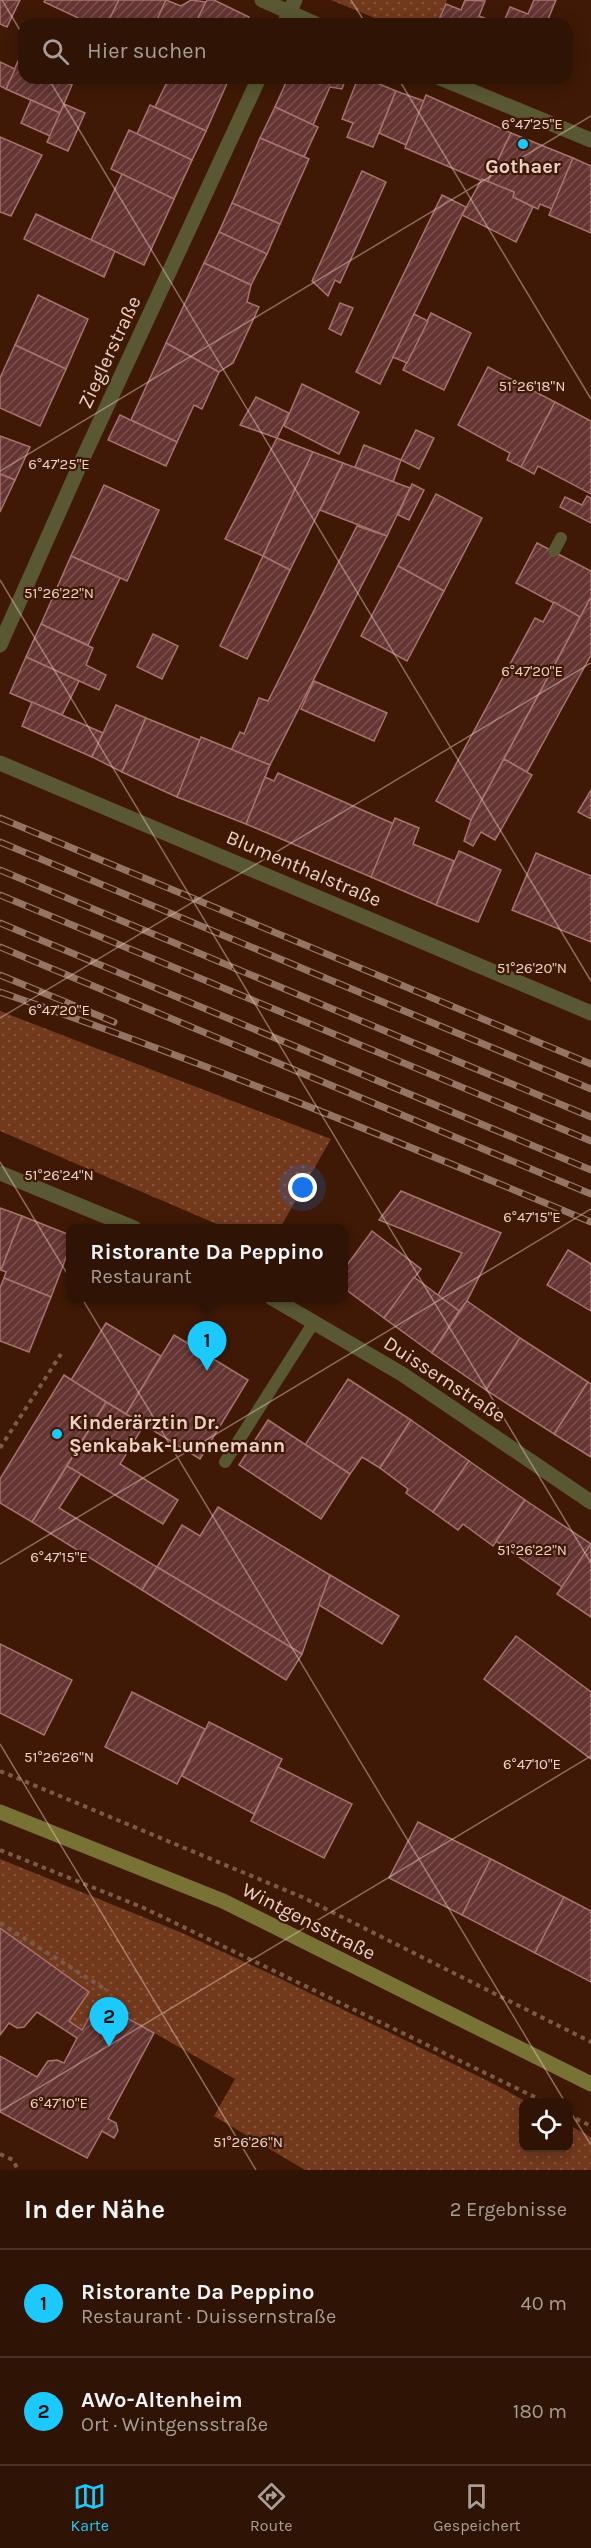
<!DOCTYPE html>
<html lang="de">
<meta charset="utf-8">
<style>
:root{--surface:#2f1304;--page:#3b2013;--text:#f1f3f6;--muted:#a79e9a;--line:#4a3226;--accent:#1cc9fc}
body{margin:0;font-family:Karla,sans-serif;background:var(--page);color:var(--text)}
.controls{position:absolute;right:18px;bottom:18px;display:grid;overflow:hidden;border-radius:12px;box-shadow:0 3px 15px #0003}
.controls button{width:54px;height:54px;display:grid;place-items:center;padding:0;border:0;border-bottom:2px solid var(--line);background:var(--surface);color:var(--text);font:30px sans-serif}
.you{position:absolute;left:303px;top:1188px;width:21px;height:21px;margin:-15px;border:4px solid #fff;border-radius:50%;background:#1a73e8;box-shadow:0 0 0 9px #1a73e833}
.badge{display:grid;place-items:center;width:39px;height:39px;border-radius:50%;background:var(--accent);color:#111;font-size:20px;font-weight:700}
.pin{position:absolute;translate:-50% -50px;filter:drop-shadow(0 2px 3px #0008)}
.pin::after{content:'';position:absolute;top:32px;width:21px;height:18px;background:inherit;clip-path:polygon(0 0,100% 0,50% 100%)}
.popup{position:absolute;left:66px;top:1224px;width:282px;height:78px;box-sizing:border-box;display:grid;place-content:center;border-radius:12px;background:var(--surface);filter:drop-shadow(0 2px 4px #0005);font-size:20px;white-space:nowrap;color:var(--muted)}
.popup b{font-size:22px;color:var(--text)}
.popup::after{content:'';position:absolute;left:50%;top:100%;margin-left:-12px;border:12px solid transparent;border-top-color:var(--surface)}
.list{margin:0;padding:0;list-style:none}
h2{display:flex;justify-content:space-between;align-items:center;height:78px;margin:0;padding:0 24px;font-size:26px}
h2 small{font-size:20px;font-weight:400;color:var(--muted)}
.list li{display:grid;grid-template-columns:39px 1fr auto;gap:18px;align-items:center;box-sizing:border-box;height:108px;padding:0 24px;border-top:2px solid var(--line)}
.list b{display:block;font-size:22px;white-space:nowrap}
.list p{margin:0;font-size:20px;white-space:nowrap;color:var(--muted)}
.list em{font-size:20px;font-style:normal;color:var(--muted)}
.icon{flex:none;width:33px;height:33px;fill:none;stroke:currentColor;stroke-width:2;stroke-linecap:round;stroke-linejoin:round}
.map{position:relative;flex:none;width:591px;height:2170px;overflow:hidden}
.search{position:absolute;background:var(--surface);box-shadow:0 3px 15px #0003;left:18px;right:18px;top:18px;height:66px;display:flex;align-items:center;gap:15px;box-sizing:border-box;padding:0 21px;border-radius:18px;color:var(--muted);font-size:22px}
.sheet{height:294px;background:var(--surface)}
nav{display:flex;justify-content:space-around;align-items:center;box-sizing:border-box;height:84px;border-top:2px solid var(--line);background:var(--surface);font-size:16px;color:var(--muted)}
nav a{display:grid;justify-items:center;gap:3px}
nav .on{color:var(--accent)}
.map>svg:first-child{display:block}
.grass{fill:url(#grass-dots)}
.building{fill:url(#building-hatch);stroke:#a8736e;stroke-width:1.5}
.lines{fill:none;stroke-linecap:round;stroke-linejoin:round}
.path{stroke:#7b5a49;stroke-width:4;stroke-dasharray:4.5 4.5;stroke-linecap:butt}
.lane{stroke:#5a5832;stroke-width:12}
.street{stroke:#5a5832;stroke-width:15}
.secondary{stroke:#787334;stroke-width:15}
.rail-casing{stroke:#947464;stroke-width:7}
.rail{stroke:#3f1905;stroke-width:4.5;stroke-dasharray:14;stroke-linecap:butt}
.ticks{fill:none;stroke:#ebd1c6;stroke-width:1.5;stroke-opacity:0.45}
.poi-dot{fill:#1cc9fc;stroke:#3f1905;stroke-width:2}
.labels{text-anchor:middle;stroke-width:4.5;stroke-linejoin:round;paint-order:stroke}
.poi-label{font-size:20px;font-weight:bold;fill:#ebd1c6;stroke:#3f1905}
.street-label{font-size:20px;fill:#ebd1c6;stroke:#3f1905}
.ticks-label{font-size:15px;text-anchor:middle;fill:#ebd1c6;stroke:#3f1905;stroke-width:4.5;stroke-linejoin:round;paint-order:stroke}
</style>
<div class="map">
<svg width="591" height="2170" viewBox="0 0 591 2170">
<defs>
<pattern id="grass-dots" width="8" height="8" patternUnits="userSpaceOnUse" patternTransform="scale(1.5)"><rect width="8" height="8" fill="#72391d"/><path d="M2 2h.1M6 6h.1" fill="none" stroke="#86553c" stroke-width="1.8" stroke-linecap="round"/></pattern>
<pattern id="building-hatch" width="6" height="6" patternUnits="userSpaceOnUse" patternTransform="scale(1.5)"><rect width="6" height="6" fill="#643532"/><path d="M-1 1l2-2M0 6l6-6M5 7l2-2" fill="none" stroke="#7a514e"/></pattern>
</defs>
<rect width="100%" height="100%" fill="#3f1905"/>
<g class="grass">
<path d="M331 0H447L437 24H389Z"/>
<path d="M0 1011 331 1139 280 1228H226L0 1131Z"/>
<path d="M0 1859 180 1932 273 1975 494 2084 527 2102H524V2148H568L569 2125 591 2137V2170H305L214 2116 235 2079 121 2014 116 2023 99 2013 90 2016 82 2030 69 2021 89 1991 0 1928Z"/>
</g>
<g class="building">
<path d="M0 0H20L7 27 0 24Z"/>
<path d="M45 0H119L107 24H91L44 2Z"/>
<path d="M119 0H166L155 24H107Z"/>
<path d="M166 0 181 6 191 0 206 2 195 24H155Z"/>
<path d="M207 0H214L249 17 250 24H195Z"/>
<path d="M465 0 485 1 479 16 489 20 487 24H437L446 4 461 10Z"/>
<path d="M534 0H556L546 24H503L510 7 528 14Z"/>
<path d="M18 61 24 64V78H56L72 85 60 113 6 89Z"/>
<path d="M0 62 15 69 6 89 0 86Z"/>
<path d="M169 78H222L228 81 206 131 155 107Z"/>
<path d="M288 78H346L342 89 330 87 313 125 275 107Z"/>
<path d="M358 78H365L396 91 373 147 347 137 353 123 342 119Z"/>
<path d="M396 91 424 101 406 145 379 133Z"/>
<path d="M426 95 511 133 487 183 405 148Z"/>
<path d="M31 100 60 113 50 136 21 123Z"/>
<path d="M64 104 85 113 68 151 47 142Z"/>
<path d="M150 105 206 131 192 160 137 134Z"/>
<path d="M275 107 318 127 304 157 260 138Z"/>
<path d="M129 130 192 160 174 199 111 169Z"/>
<path d="M511 133 573 158 552 209 540 204 538 209 513 197 514 192 487 183Z"/>
<path d="M0 137 42 155 11 216 0 212Z"/>
<path d="M260 138 309 159 280 224 232 203Z"/>
<path d="M573 158 591 166V233L549 215Z"/>
<path d="M362 171 386 182 340 283 335 280 328 296 312 281Z"/>
<path d="M122 174 174 199 144 265 91 240Z"/>
<path d="M482 179 514 192 513 197 533 207 516 242 462 215Z"/>
<path d="M442 195 466 207 380 384 356 372Z"/>
<path d="M232 203 280 224 267 254 219 232Z"/>
<path d="M36 214 115 251 104 277 24 239Z"/>
<path d="M219 232 267 254 251 285 204 263Z"/>
<path d="M204 263 251 285 247 302 259 307 233 363 219 372 166 343Z"/>
<path d="M38 295 88 319 66 369 15 345Z"/>
<path d="M340 303 353 308 341 335 329 329Z"/>
<path d="M431 313 471 333 444 390 403 370Z"/>
<path d="M414 314 428 321 407 363 393 357Z"/>
<path d="M166 343 219 372 202 409 194 405 177 442 131 420Z"/>
<path d="M15 345 66 369 40 426 0 408V378Z"/>
<path d="M488 367 555 402 521 467 507 460 510 453 458 425Z"/>
<path d="M302 384 359 412 339 454 284 426Z"/>
<path d="M256 397 289 413 277 438 240 425Z"/>
<path d="M555 402 591 421V494L538 466 534 474 521 467Z"/>
<path d="M120 415 177 442 166 466 108 440Z"/>
<path d="M416 430 434 438 419 469 401 460Z"/>
<path d="M0 436 30 447 15 480 0 474Z"/>
<path d="M277 438 313 452 263 556 225 539Z"/>
<path d="M364 445 401 460 393 482 355 467Z"/>
<path d="M313 452 343 463 290 570 263 556Z"/>
<path d="M343 463 410 488 387 536 320 510Z"/>
<path d="M0 474 15 480 0 512Z"/>
<path d="M412 484 424 490 409 520 398 515Z"/>
<path d="M104 485 159 510 127 581 71 556Z"/>
<path d="M436 494 482 518 444 591 398 566Z"/>
<path d="M587 496 591 498V523L560 507 565 497 582 505Z"/>
<path d="M357 526 387 536 270 765 231 750 240 732 244 734 259 698 268 701Z"/>
<path d="M537 543 591 571V597L580 617 516 583Z"/>
<path d="M71 556 120 578 88 645 41 624Z"/>
<path d="M263 556 290 570 247 659 220 646Z"/>
<path d="M398 566 444 591 407 661 361 636Z"/>
<path d="M591 597V655L527 772 504 759Z"/>
<path d="M554 602 580 617 471 820 436 801 535 618 543 622Z"/>
<path d="M41 624 93 648 86 665 106 675 99 690 26 657Z"/>
<path d="M153 634 178 646 162 679 137 667Z"/>
<path d="M26 657 79 681 62 715 10 693Z"/>
<path d="M314 681 387 713 374 741 301 709Z"/>
<path d="M32 702 103 733 92 757 22 726Z"/>
<path d="M116 705 146 718 122 772 92 757Z"/>
<path d="M146 718 202 741 177 797 122 772Z"/>
<path d="M201 737 270 765 246 824 177 797Z"/>
<path d="M504 759 532 775 495 840 481 832 473 846 464 841 471 820Z"/>
<path d="M278 773 394 824 371 877 246 824 265 777 274 781Z"/>
<path d="M591 790V819L578 812Z"/>
<path d="M395 818 419 828 413 844 454 861 436 905 371 877Z"/>
<path d="M459 851 501 870 478 922 436 905Z"/>
<path d="M536 853 591 876V942L512 910Z"/>
<path d="M401 1191 501 1233 467 1301 459 1311 438 1295 462 1253 379 1220Z"/>
<path d="M0 1208 22 1216 1 1270 0 1269Z"/>
<path d="M22 1216 70 1235V1247L51 1297 4 1278 6 1272 1 1270Z"/>
<path d="M372 1231 421 1269 384 1318 344 1288V1269Z"/>
<path d="M568 1250 591 1264V1311L547 1285Z"/>
<path d="M414 1277 459 1311 432 1353 384 1318Z"/>
<path d="M4 1278 51 1297 29 1352 0 1341V1288Z"/>
<path d="M467 1301 520 1338 486 1390 432 1353Z"/>
<path d="M106 1323 161 1356 126 1414 71 1380Z"/>
<path d="M174 1335 248 1380 200 1459 126 1414Z"/>
<path d="M520 1338 588 1382 554 1434 486 1390Z"/>
<path d="M64 1375 106 1402 32 1522 0 1503V1479Z"/>
<path d="M348 1379 411 1420 380 1468 362 1457 350 1474 305 1445Z"/>
<path d="M588 1382 591 1384V1457L554 1434Z"/>
<path d="M106 1402 144 1425 120 1464 178 1500 163 1524 67 1466Z"/>
<path d="M268 1420 350 1474 321 1519 239 1465Z"/>
<path d="M411 1420 469 1461 433 1512 406 1493 408 1489 380 1468Z"/>
<path d="M469 1461 525 1500 493 1546 463 1524 458 1530 433 1512Z"/>
<path d="M67 1466 81 1474 59 1508 157 1567 142 1590 32 1522Z"/>
<path d="M525 1500 591 1544 562 1587 496 1541Z"/>
<path d="M218 1507 330 1575 302 1654 157 1567 182 1525 200 1536Z"/>
<path d="M591 1544V1617L557 1594Z"/>
<path d="M157 1567 302 1654 286 1680 142 1590Z"/>
<path d="M330 1575 399 1616 382 1644 319 1605Z"/>
<path d="M516 1636 591 1692V1759L484 1679Z"/>
<path d="M0 1644 72 1680 44 1735 0 1713Z"/>
<path d="M132 1692 205 1729 177 1784 105 1747Z"/>
<path d="M209 1722 282 1759 254 1814 182 1776Z"/>
<path d="M278 1767 352 1804 324 1858 251 1821Z"/>
<path d="M418 1822 491 1859 462 1915 389 1878Z"/>
<path d="M491 1859 564 1897 535 1953 462 1915Z"/>
<path d="M564 1897 591 1911V1982L535 1953Z"/>
<path d="M0 1928 89 1992 69 2021 82 2030 90 2016 99 2013 116 2023 120 2014 154 2033 108 2119 116 2123 118 2131 114 2138 102 2131 87 2158 0 2112V2056L37 2077 48 2061 57 2060 64 2063 77 2038 37 2012 24 2027 17 2028 9 2023 0 2035Z"/>
</g>
<g class="lines">
<g class="path">
<path d="M0 1448 61 1354"/>
<path d="M0 1771 302 1897 591 2042"/>
<path d="M0 1850 144 1908 545 2102"/>
<path d="M0 1923 108 1991"/>
<path d="M568 2115 591 2126"/>
<path d="M0 2154 13 2160 18 2170"/>
</g>
<g class="lane">
<path d="M554 551 561 538"/>
<path d="M225 1462 314 1322"/>
</g>
<g class="street">
<path d="M262 0 316 24"/>
<path d="M284 24 295 0"/>
<path d="M440 78 591 140"/>
<path d="M0 645 83 458 259 78"/>
<path d="M0 763 591 1013"/>
<path d="M0 1173 134 1228"/>
<path d="M272 1298 402 1374 591 1502"/>
</g>
<path class="secondary" d="M0 1812 223 1901 591 2084"/>
<g class="rail-casing">
<g id="rail">
<path d="M0 818 591 1064"/>
<path d="M0 842 591 1089"/>
<path d="M0 870 591 1117"/>
<path d="M0 895 591 1141"/>
<path d="M0 923 591 1170"/>
<path d="M0 947 591 1194"/>
<path d="M0 975 114 1022"/>
<path d="M0 992C201 1061 395 1140 591 1222"/>
</g>
</g>
<use href="#rail" class="rail"/>
</g>
<path class="ticks" d="M2 0 24 37M351 0 366 24M48 78 591 981M398 78 591 399M0 471 591 116M0 580 591 1563M0 1018 591 663M0 1162 565 2102M0 1564 591 1209M0 1744 256 2170M568 2108 591 2145M0 2111 591 1756"/>
<g class="poi-dot">
<circle cx="523" cy="144" r="6"/>
<circle cx="57" cy="1434" r="6"/>
</g>
<g class="labels">
<g class="poi-label">
<text x="523" y="173">Gothaer</text>
<text x="69" y="1429" text-anchor="start">Kinderärztin Dr.<tspan x="69" dy="23">Şenkabak-Lunnemann</tspan></text>
</g>
<g class="street-label">
<text transform="translate(109 352) rotate(-65)" y="7">Zieglerstraße</text>
<text transform="translate(304 868) rotate(23)" y="7">Blumenthalstraße</text>
<text transform="translate(445 1379) rotate(33)" y="7">Duissernstraße</text>
<text transform="translate(309 1921) rotate(27)" y="7">Wintgensstraße</text>
</g>
</g>
<g class="ticks-label">
<text x="532" y="129">6°47'25"E</text>
<text x="532" y="391">51°26'18"N</text>
<text x="59" y="469">6°47'25"E</text>
<text x="59" y="598">51°26'22"N</text>
<text x="532" y="676">6°47'20"E</text>
<text x="532" y="973">51°26'20"N</text>
<text x="59" y="1015">6°47'20"E</text>
<text x="59" y="1180">51°26'24"N</text>
<text x="532" y="1222">6°47'15"E</text>
<text x="532" y="1555">51°26'22"N</text>
<text x="59" y="1562">6°47'15"E</text>
<text x="59" y="1762">51°26'26"N</text>
<text x="532" y="1769">6°47'10"E</text>
<text x="59" y="2108">6°47'10"E</text>
<text x="248" y="2147">51°26'26"N</text>
</g>
</svg>
<div class="controls">
<button><svg class="icon" aria-label="locate" viewBox="0 0 24 24"><circle cx="12" cy="12" r="6"/><path d="M12 2v4M12 18v4M2 12h4M18 12h4"/></svg></button>
</div>
<div class="you"></div>
<div class="pin badge" style="left:207px;top:1371px">1</div>
<div class="popup"><b>Ristorante Da Peppino</b>Restaurant</div>
<div class="pin badge" style="left:109px;top:2047px">2</div>
<div class="search"><svg class="icon" aria-label="search" viewBox="0 0 24 24"><circle cx="10" cy="10" r="6"/><path d="M15 15l6 6"/></svg>Hier suchen</div>
</div>
<section class="sheet">
<h2>In der Nähe<small>2 Ergebnisse</small></h2>
<ul class="list">
<li><span class="badge">1</span><div><b>Ristorante Da Peppino</b><p>Restaurant · Duissernstraße</p></div><em>40 m</em></li>
<li><span class="badge">2</span><div><b>AWo-Altenheim</b><p>Ort · Wintgensstraße</p></div><em>180 m</em></li>
</ul>
</section>
<nav>
<a class="on"><svg class="icon" aria-label="map" viewBox="0 0 24 24"><path d="M3 6l6-2 6 2 6-2v14l-6 2-6-2-6 2zM9 4v14M15 6v14"/></svg>Karte</a>
<a><svg class="icon" aria-label="directions" viewBox="0 0 24 24"><path d="M12 3l9 9-9 9-9-9zM9 14v-3h6M13 9l2 2-2 2"/></svg>Route</a>
<a><svg class="icon" aria-label="saved" viewBox="0 0 24 24"><path d="M7 4h10v16l-5-4-5 4z"/></svg>Gespeichert</a>
</nav>
